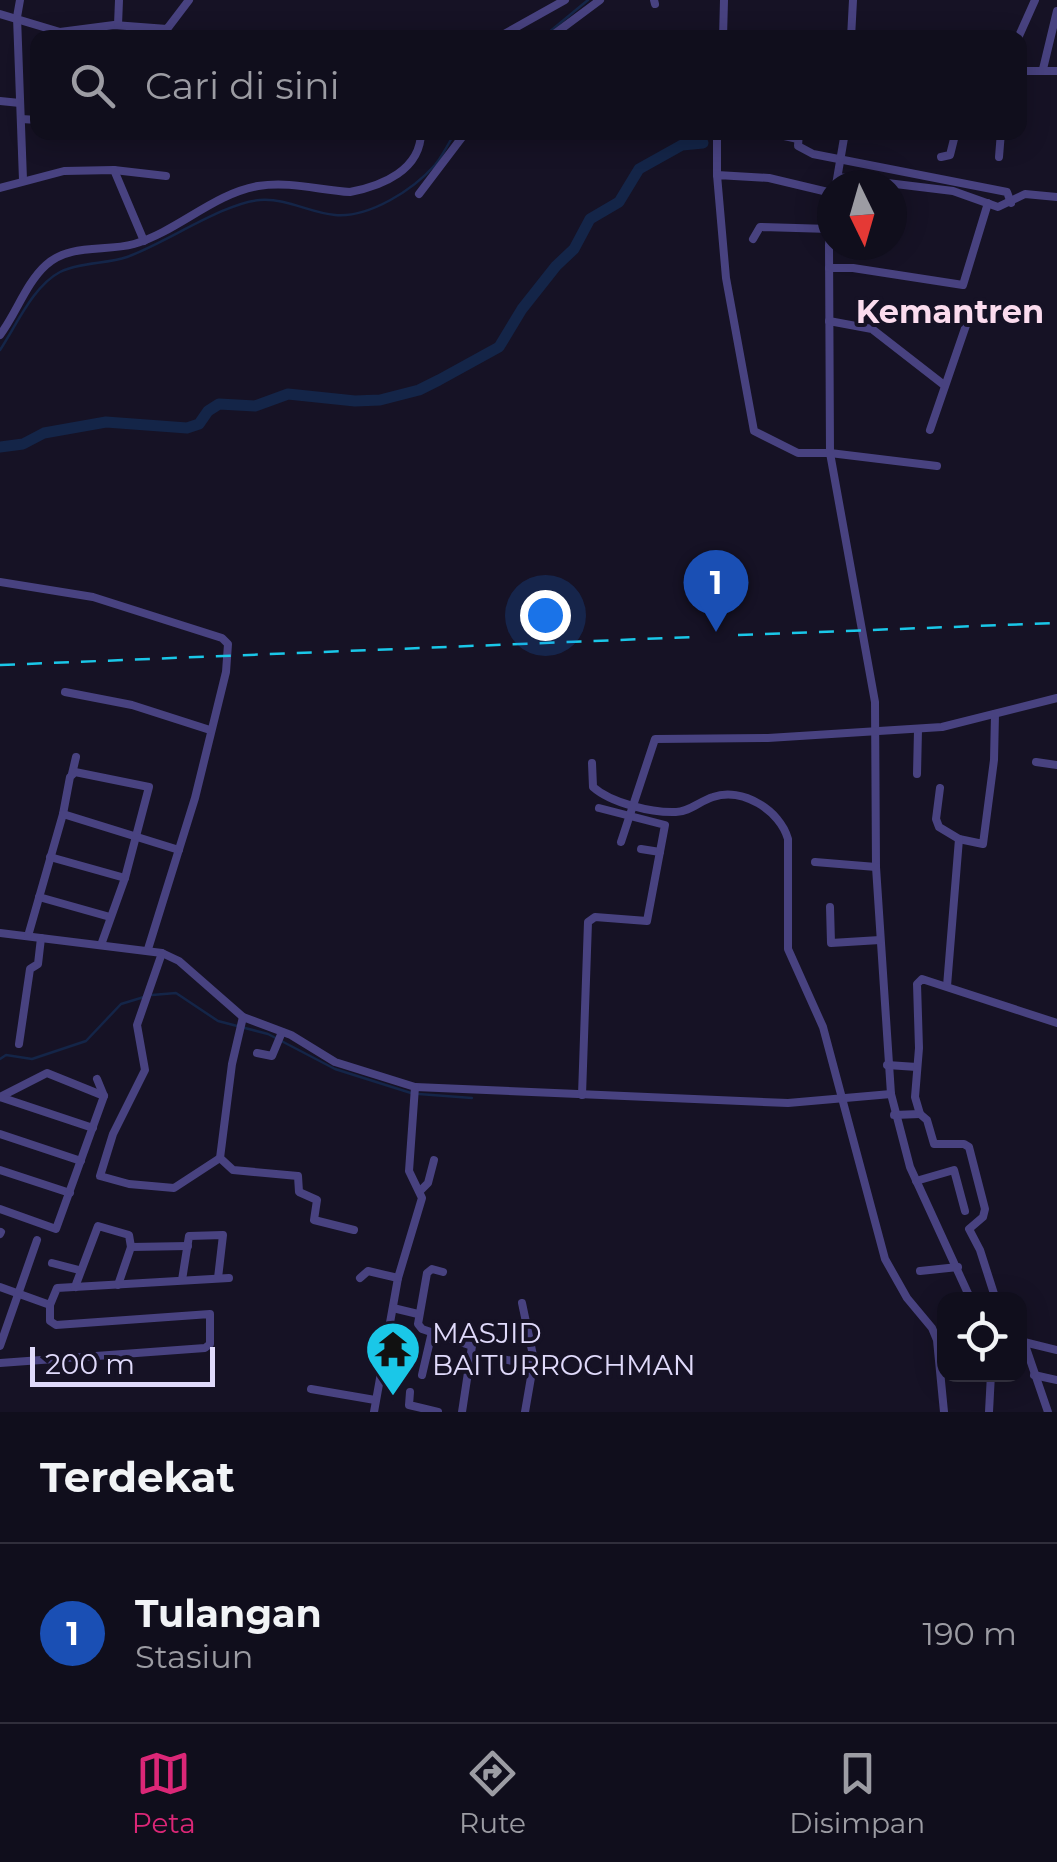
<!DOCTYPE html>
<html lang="id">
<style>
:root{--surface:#100e1c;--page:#191725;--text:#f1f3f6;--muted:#9c9ca3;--line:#302e3b;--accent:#db2777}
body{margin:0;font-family:Montserrat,sans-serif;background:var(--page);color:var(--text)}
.controls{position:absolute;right:30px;bottom:30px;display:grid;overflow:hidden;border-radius:20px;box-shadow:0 5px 25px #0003}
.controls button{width:90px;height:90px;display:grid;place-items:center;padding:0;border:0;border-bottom:2px solid var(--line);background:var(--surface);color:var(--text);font:50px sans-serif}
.compass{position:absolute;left:817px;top:170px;width:90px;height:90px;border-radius:50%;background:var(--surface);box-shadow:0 5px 25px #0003;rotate:175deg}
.scale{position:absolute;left:30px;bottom:25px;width:185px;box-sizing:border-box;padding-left:10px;border:5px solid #e0dafb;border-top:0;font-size:28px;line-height:35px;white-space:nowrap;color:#e0dafb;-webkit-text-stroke:8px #161225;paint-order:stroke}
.you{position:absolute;left:545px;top:615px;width:35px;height:35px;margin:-25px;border:8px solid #fff;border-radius:50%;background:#1a73e8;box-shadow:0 0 0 15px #1a73e833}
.badge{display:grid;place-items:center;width:65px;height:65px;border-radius:50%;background:var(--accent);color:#fff;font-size:32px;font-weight:700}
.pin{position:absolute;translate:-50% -82px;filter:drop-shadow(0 2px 5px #0008)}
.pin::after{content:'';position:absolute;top:52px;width:35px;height:30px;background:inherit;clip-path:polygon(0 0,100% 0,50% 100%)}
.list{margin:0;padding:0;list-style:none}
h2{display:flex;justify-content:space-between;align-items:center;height:130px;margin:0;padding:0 40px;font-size:42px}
h2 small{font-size:32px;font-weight:400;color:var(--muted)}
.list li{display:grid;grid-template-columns:65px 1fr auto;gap:30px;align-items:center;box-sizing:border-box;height:180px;padding:0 40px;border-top:2px solid var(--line)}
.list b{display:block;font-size:38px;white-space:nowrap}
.list p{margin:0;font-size:32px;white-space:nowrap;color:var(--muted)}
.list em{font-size:32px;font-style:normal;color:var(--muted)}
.icon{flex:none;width:55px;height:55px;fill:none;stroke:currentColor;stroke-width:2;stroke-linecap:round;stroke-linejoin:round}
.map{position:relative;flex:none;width:1057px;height:1412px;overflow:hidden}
.search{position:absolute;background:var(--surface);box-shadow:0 5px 25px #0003;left:30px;right:30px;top:30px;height:110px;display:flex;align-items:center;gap:25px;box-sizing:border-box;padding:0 35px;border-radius:20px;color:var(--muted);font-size:38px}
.sheet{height:310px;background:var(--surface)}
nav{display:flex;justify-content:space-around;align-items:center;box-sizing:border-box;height:140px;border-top:2px solid var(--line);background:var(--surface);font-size:28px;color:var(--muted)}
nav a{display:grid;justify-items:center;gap:5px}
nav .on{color:var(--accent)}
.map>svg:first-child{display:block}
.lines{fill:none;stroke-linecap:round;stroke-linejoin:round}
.stream{stroke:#142548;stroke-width:2.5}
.river{stroke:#142548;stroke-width:11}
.minor{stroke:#484280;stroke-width:8}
.rail{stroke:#1ac7e8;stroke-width:2.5;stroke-dasharray:15 12;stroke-linecap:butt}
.labels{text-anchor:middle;stroke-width:8;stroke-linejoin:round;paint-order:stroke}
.poi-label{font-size:28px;fill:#e0dafb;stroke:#161225;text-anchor:start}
.quarter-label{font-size:32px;font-weight:bold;fill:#fbdcee;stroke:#161225}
</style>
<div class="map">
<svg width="1057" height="1412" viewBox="0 0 1057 1412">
<rect width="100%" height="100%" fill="#161225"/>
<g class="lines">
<g class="stream">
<path d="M542 38 588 0"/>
<path d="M0 350C16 326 33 286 60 272 80 262 107 264 127 257 164 244 225 202 260 200 287 198 310 213 335 215 369 218 413 190 435 165 443 155 449 143 455 132"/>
<path d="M152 995 176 993 218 1021 268 1034 335 1069 411 1093"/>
<path d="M0 1059 6 1055 32 1059 86 1041 121 1004 144 997"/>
<path d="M419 1094 472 1098"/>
</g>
<path class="river" d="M0 447 23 444 44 433 106 422 187 428 199 424 208 411 219 404 255 406 288 394 355 401 380 400 419 390 439 380 499 347 522 309 556 266 574 249 590 219 619 202 639 169 682 145 703 143"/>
<g class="minor">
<path d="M20 0 17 17 23 180"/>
<path d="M654 0 655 4"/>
<path d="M0 14 60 32 114 25 167 29 189 0"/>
<path d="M118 25 119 0"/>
<path d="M497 38 565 0"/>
<path d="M549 38 600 0"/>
<path d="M723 38 724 0"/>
<path d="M851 38 853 0"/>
<path d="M1018 38 1035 0"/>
<path d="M1043 69 1057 11"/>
<path d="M1020 71H1057"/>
<path d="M0 101 20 103"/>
<path d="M21 119 38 120"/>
<path d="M766 132 798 139"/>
<path d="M799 132 798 146 813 154 1007 192 1011 203"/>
<path d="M948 134 966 136 969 132"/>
<path d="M941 157 950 155 955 135"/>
<path d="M999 157 1001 132"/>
<path d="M114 170 166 176"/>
<path d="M717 175V132"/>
<path d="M838 177 953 191 998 207 1025 194 1057 197"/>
<path d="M836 185 845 132"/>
<path d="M0 188 64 171 114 170 144 241"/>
<path d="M832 193 769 178 717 175 726 278 754 431 798 453H830L937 466"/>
<path d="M419 194 466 132"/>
<path d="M832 213 829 245 830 453 875 702 876 867 891 1094 910 1167 971 1300"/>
<path d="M753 239 760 227 830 229"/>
<path d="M829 268H853L963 285 988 203"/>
<path d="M829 321 872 329 944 385"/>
<path d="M0 335C16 314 26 283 46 265 70 243 105 252 134 244 178 231 213 194 258 186 290 181 319 190 350 192 382 186 421 170 421 132"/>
<path d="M930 430 972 308"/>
<path d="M0 582 93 597 222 638 228 644 226 672 195 798 148 949"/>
<path d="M65 692 132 705 210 730"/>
<path d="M1036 762 1057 765"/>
<path d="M592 763 593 787C611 803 652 813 676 812 689 812 700 801 713 797 742 787 780 810 788 839V949L823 1027 885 1259 907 1298 932 1328 937 1340 944 1412"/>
<path d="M72 774 76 757"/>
<path d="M917 774 918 730"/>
<path d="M940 788 936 819 939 827 959 839 983 844 994 760 995 714"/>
<path d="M63 814 70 777 75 772 149 787 125 878 101 945"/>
<path d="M621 842 655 739 768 738 942 727 1057 698"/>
<path d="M641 849 660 852"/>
<path d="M50 857 125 878"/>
<path d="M815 862 876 867"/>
<path d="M39 897 110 917"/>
<path d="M830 907 831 943 880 940"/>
<path d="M0 933 162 953 179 961 243 1017"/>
<path d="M28 936 63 814 179 850"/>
<path d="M162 953 137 1025 145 1070 113 1134 100 1176 129 1184 174 1188 220 1158"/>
<path d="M947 986 959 839"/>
<path d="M19 1044 30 969 38 964 41 938"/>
<path d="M257 1053 272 1056 282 1032"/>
<path d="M887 1065 917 1067"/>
<path d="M415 1087 788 1103 891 1094"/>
<path d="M582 1095 588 922 595 917 647 921 665 825 599 808"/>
<path d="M0 1097 47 1073 104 1096"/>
<path d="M0 1097 93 1128"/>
<path d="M894 1115 920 1114"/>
<path d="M0 1134 81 1161"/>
<path d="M0 1170 70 1193"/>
<path d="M916 1181 954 1170 965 1211"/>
<path d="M420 1191 428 1183 434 1160"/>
<path d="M0 1209 56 1229 104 1096 97 1079"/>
<path d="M354 1230 314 1220 317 1200 299 1192 298 1176 233 1170 220 1158 232 1064 243 1017 291 1035 335 1062 415 1087 409 1171 422 1198 398 1278 374 1412"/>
<path d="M0 1234 1 1232"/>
<path d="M52 1263 79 1270"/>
<path d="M920 1271 958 1267"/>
<path d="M443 1272 432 1269 427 1273 418 1324 422 1329 472 1346 462 1412"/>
<path d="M360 1278 368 1271 398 1278"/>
<path d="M182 1280 189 1236 223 1235 218 1278"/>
<path d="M118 1285 131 1247"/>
<path d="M0 1287 50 1305 57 1288 229 1278"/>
<path d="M75 1287 98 1226 129 1235 131 1247 188 1246"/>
<path d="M996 1300 980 1250 969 1229 983 1217 985 1209 969 1147 964 1144H934L927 1120 920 1114 915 1097 919 1048 917 984 922 979 1057 1023"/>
<path d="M522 1303 534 1360 525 1412"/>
<path d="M393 1308 418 1314"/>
<path d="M0 1346 37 1240"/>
<path d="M502 1359 534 1365"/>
<path d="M0 1363 205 1348 210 1344V1314L56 1325 50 1321V1305"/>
<path d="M422 1375 432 1332"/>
<path d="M1034 1375 1057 1380"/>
<path d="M311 1389 375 1400"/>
<path d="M410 1392 409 1405 438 1412"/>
<path d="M989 1412 991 1374"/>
<path d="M1048 1412 1024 1342 1057 1350"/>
</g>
<g class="rail">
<path d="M738 635 1057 623"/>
<path d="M0 665 693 637"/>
</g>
</g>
<defs>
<g id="temple-pin" transform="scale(2.875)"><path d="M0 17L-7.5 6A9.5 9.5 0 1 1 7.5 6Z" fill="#1ac7e8" stroke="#161225"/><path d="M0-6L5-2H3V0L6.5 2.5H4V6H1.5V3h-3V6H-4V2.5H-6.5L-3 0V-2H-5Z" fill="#111"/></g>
</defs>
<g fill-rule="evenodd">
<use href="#temple-pin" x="393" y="1349"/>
</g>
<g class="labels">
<g class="poi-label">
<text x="432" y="1343">MASJID<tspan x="432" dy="32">BAITURROCHMAN</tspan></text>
</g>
<g class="quarter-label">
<text x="950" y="323">Kemantren</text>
</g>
</g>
</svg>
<div class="controls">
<button><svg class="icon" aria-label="locate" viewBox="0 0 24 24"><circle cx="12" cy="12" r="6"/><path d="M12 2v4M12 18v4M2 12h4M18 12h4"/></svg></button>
</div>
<svg class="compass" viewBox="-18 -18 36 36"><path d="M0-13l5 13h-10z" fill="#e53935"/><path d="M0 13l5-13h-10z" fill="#9c9ca3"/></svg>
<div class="scale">200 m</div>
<div class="you"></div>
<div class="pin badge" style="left:716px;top:632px;background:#1a4fb4">1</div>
<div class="search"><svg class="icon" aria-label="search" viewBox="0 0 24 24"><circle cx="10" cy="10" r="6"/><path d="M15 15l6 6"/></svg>Cari di sini</div>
</div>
<section class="sheet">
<h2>Terdekat<small></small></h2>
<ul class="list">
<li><span class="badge" style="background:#1a4fb4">1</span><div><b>Tulangan</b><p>Stasiun</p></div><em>190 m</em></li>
</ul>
</section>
<nav>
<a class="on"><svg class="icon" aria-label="map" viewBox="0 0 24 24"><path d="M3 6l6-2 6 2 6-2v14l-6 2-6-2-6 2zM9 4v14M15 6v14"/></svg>Peta</a>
<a><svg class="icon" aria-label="directions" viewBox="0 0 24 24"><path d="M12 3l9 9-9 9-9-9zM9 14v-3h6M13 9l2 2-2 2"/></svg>Rute</a>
<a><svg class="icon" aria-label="saved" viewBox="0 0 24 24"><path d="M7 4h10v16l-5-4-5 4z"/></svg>Disimpan</a>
</nav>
